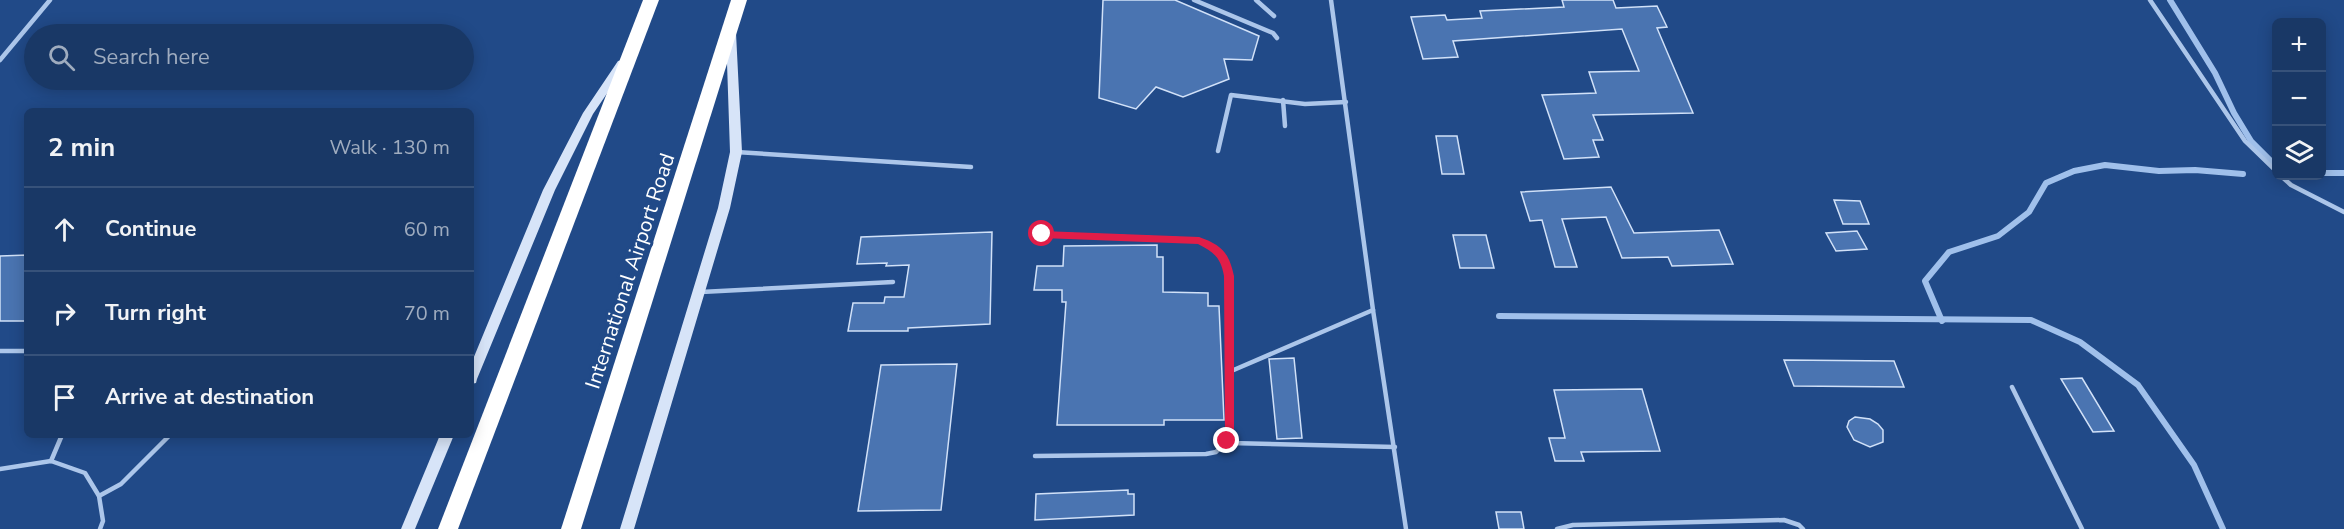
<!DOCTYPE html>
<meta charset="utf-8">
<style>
:root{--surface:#193866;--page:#26436f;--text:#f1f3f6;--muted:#9facbf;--line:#37527a}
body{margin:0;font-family:"Nunito Sans",sans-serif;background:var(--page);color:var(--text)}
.controls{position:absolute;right:18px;top:18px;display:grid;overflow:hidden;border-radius:9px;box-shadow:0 3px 15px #0003}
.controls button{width:54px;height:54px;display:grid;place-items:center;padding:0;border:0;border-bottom:2px solid var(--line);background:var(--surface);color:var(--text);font:30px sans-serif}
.stop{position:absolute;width:18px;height:18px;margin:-14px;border:4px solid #e11d48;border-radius:50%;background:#fff}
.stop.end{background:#e11d48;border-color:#fff;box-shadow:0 2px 6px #0008}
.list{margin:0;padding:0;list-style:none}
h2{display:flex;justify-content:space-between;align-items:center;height:78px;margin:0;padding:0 24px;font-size:26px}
h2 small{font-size:20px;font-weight:400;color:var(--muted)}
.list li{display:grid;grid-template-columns:39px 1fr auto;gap:18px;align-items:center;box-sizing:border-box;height:84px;padding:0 24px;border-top:2px solid var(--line)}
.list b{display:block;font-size:22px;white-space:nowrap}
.list em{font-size:20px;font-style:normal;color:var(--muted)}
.icon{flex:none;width:33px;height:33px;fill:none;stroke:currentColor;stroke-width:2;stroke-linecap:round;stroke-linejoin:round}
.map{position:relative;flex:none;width:2344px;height:529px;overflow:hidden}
.search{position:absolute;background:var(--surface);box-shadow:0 3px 15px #0003;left:24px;top:24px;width:450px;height:66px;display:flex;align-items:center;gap:15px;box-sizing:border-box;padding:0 21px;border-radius:33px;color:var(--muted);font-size:22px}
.panel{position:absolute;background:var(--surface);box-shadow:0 3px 15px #0003;left:24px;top:108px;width:450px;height:330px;border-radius:9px}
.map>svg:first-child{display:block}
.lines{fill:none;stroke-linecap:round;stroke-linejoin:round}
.stream{stroke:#a0c0eb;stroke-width:6}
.building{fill:#4a74b1;stroke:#d1e1f8;stroke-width:1.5}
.lane{stroke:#acc6ea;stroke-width:4.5}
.secondary{fill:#d7e4f8;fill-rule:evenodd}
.highway{fill:#fff;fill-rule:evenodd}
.route{fill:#e11d48}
.labels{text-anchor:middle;stroke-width:6;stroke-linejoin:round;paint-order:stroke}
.street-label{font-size:21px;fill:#fff;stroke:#214a88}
</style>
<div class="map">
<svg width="2344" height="529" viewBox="0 0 2344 529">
<rect width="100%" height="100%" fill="#214a88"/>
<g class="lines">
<g class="stream">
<path d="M2170 0 2215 73 2234 113 2251 141 2276 166"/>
<path d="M2322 173H2344"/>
<path d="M1499 316 2031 320 2080 342 2138 385 2194 465 2223 529"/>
<path d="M1942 321 1925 281 1949 252 1998 236 2029 212 2046 183 2074 171 2105 165 2159 171 2195 170 2243 174"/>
</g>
</g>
<g class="building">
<path d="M1103 0H1175L1259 36 1252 60 1224 59 1229 79 1183 97 1156 87 1136 109 1099 98Z"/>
<path d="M1562 0H1613L1616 8 1657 6 1667 27 1657 28 1693 113 1593 115 1603 140H1593L1599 157 1564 159 1542 95 1596 93 1589 72 1639 71 1622 29 1453 41 1458 57 1423 59 1411 17 1445 15 1447 20 1482 18 1480 11 1564 7Z"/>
<path d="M1436 136H1457L1464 174H1442Z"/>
<path d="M1611 187 1634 233 1719 230 1733 264 1672 266 1668 257 1622 258 1606 217 1562 219 1577 267H1555L1542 220 1530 221 1521 192Z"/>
<path d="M1834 200 1860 201 1869 224H1843Z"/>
<path d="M1857 231 1867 249 1836 251 1826 233Z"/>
<path d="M992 232 990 324 908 328V331H848L853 303H884L885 297H904L909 265 886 266 887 263 857 264 861 237Z"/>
<path d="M1453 235H1486L1494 268H1460Z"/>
<path d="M1157 245V257H1163V292L1208 293V306H1219L1224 420H1164V425H1057L1066 302H1062V290H1034L1037 266H1063L1064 246Z"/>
<path d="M27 255V321H0V256Z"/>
<path d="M1294 358 1302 438 1277 439 1269 359Z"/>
<path d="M1784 360 1894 361 1904 387 1794 386Z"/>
<path d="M957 364 941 510 858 511 881 365Z"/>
<path d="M2082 378 2114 431 2093 432 2061 379Z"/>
<path d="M1642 389 1660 451 1581 452 1584 461H1555L1549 438H1565L1554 390Z"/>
<path d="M1855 417 1870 419 1878 424 1883 430V442L1870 447 1854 440 1847 427 1849 421Z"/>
<path d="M1128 490V494H1134V515L1035 520 1036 494Z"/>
<path d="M1496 512H1521L1524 529H1499Z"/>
</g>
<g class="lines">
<g class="lane">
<path d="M1194 0 1273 33 1277 38"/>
<path d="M1256 0 1274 16"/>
<path d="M1331 0 1373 310 1406 529"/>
<path d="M2150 0 2245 141 2276 171"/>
<path d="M0 60 50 0"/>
<path d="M1283 100 1285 126"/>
<path d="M1218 151 1231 95 1305 104 1346 102"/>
<path d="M736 152 971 167"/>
<path d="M2281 176 2291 185 2344 212"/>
<path d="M701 292 893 282"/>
<path d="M0 351H27"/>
<path d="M1229 372 1373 310"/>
<path d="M2012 387 2082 529"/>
<path d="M1230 443 1395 447"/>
<path d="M1035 456 1206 454 1216 452 1227 441 1230 443 1229 276 1220 254 1199 240 1042 234"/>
<path d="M51 461 62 435"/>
<path d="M0 469 51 461 85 473 99 496 103 521 100 529"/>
<path d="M99 496 121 484 170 435"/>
<path d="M1557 529 1573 525 1784 520 1799 525 1803 529"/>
</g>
<g class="secondary">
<path d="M731 30 736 33 742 152 730 208 634 529H620L718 208 730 152 726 33Z"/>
<path d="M622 60 627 64 593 114 555 190 477 379 476 383 471 384V364L543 190 583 113 618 61Z"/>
<path d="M440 435H454L415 529H401Z"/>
</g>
<g class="highway">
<path d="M643 0H659L458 529H438Z"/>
<path d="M731 0H747L581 529H561Z"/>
</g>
</g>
<path class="route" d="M1042 231 1199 237C1222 245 1229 253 1234 276V446H1226L1222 441 1225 437 1224 276C1221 258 1214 252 1198 244L1042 238 1037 234Z"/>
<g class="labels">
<g class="street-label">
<text transform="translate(630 271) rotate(-72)" y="7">International Airport Road</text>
</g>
</g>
</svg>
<div class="controls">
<button>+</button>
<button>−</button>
<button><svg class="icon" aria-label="layers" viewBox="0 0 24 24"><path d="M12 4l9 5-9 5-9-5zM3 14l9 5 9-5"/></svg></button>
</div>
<div class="stop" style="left:1042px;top:234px"></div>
<div class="stop end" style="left:1227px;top:441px"></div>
<div class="search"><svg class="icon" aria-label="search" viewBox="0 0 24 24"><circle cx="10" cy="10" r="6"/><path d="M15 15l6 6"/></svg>Search here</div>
<section class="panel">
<h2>2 min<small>Walk · 130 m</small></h2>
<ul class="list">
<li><svg class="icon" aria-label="ahead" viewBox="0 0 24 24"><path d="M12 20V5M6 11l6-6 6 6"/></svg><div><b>Continue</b></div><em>60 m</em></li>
<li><svg class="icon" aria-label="right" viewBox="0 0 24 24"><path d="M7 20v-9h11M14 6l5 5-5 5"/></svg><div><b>Turn right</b></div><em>70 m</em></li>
<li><svg class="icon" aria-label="arrive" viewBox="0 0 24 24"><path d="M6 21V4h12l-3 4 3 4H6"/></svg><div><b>Arrive at destination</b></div></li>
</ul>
</section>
</div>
